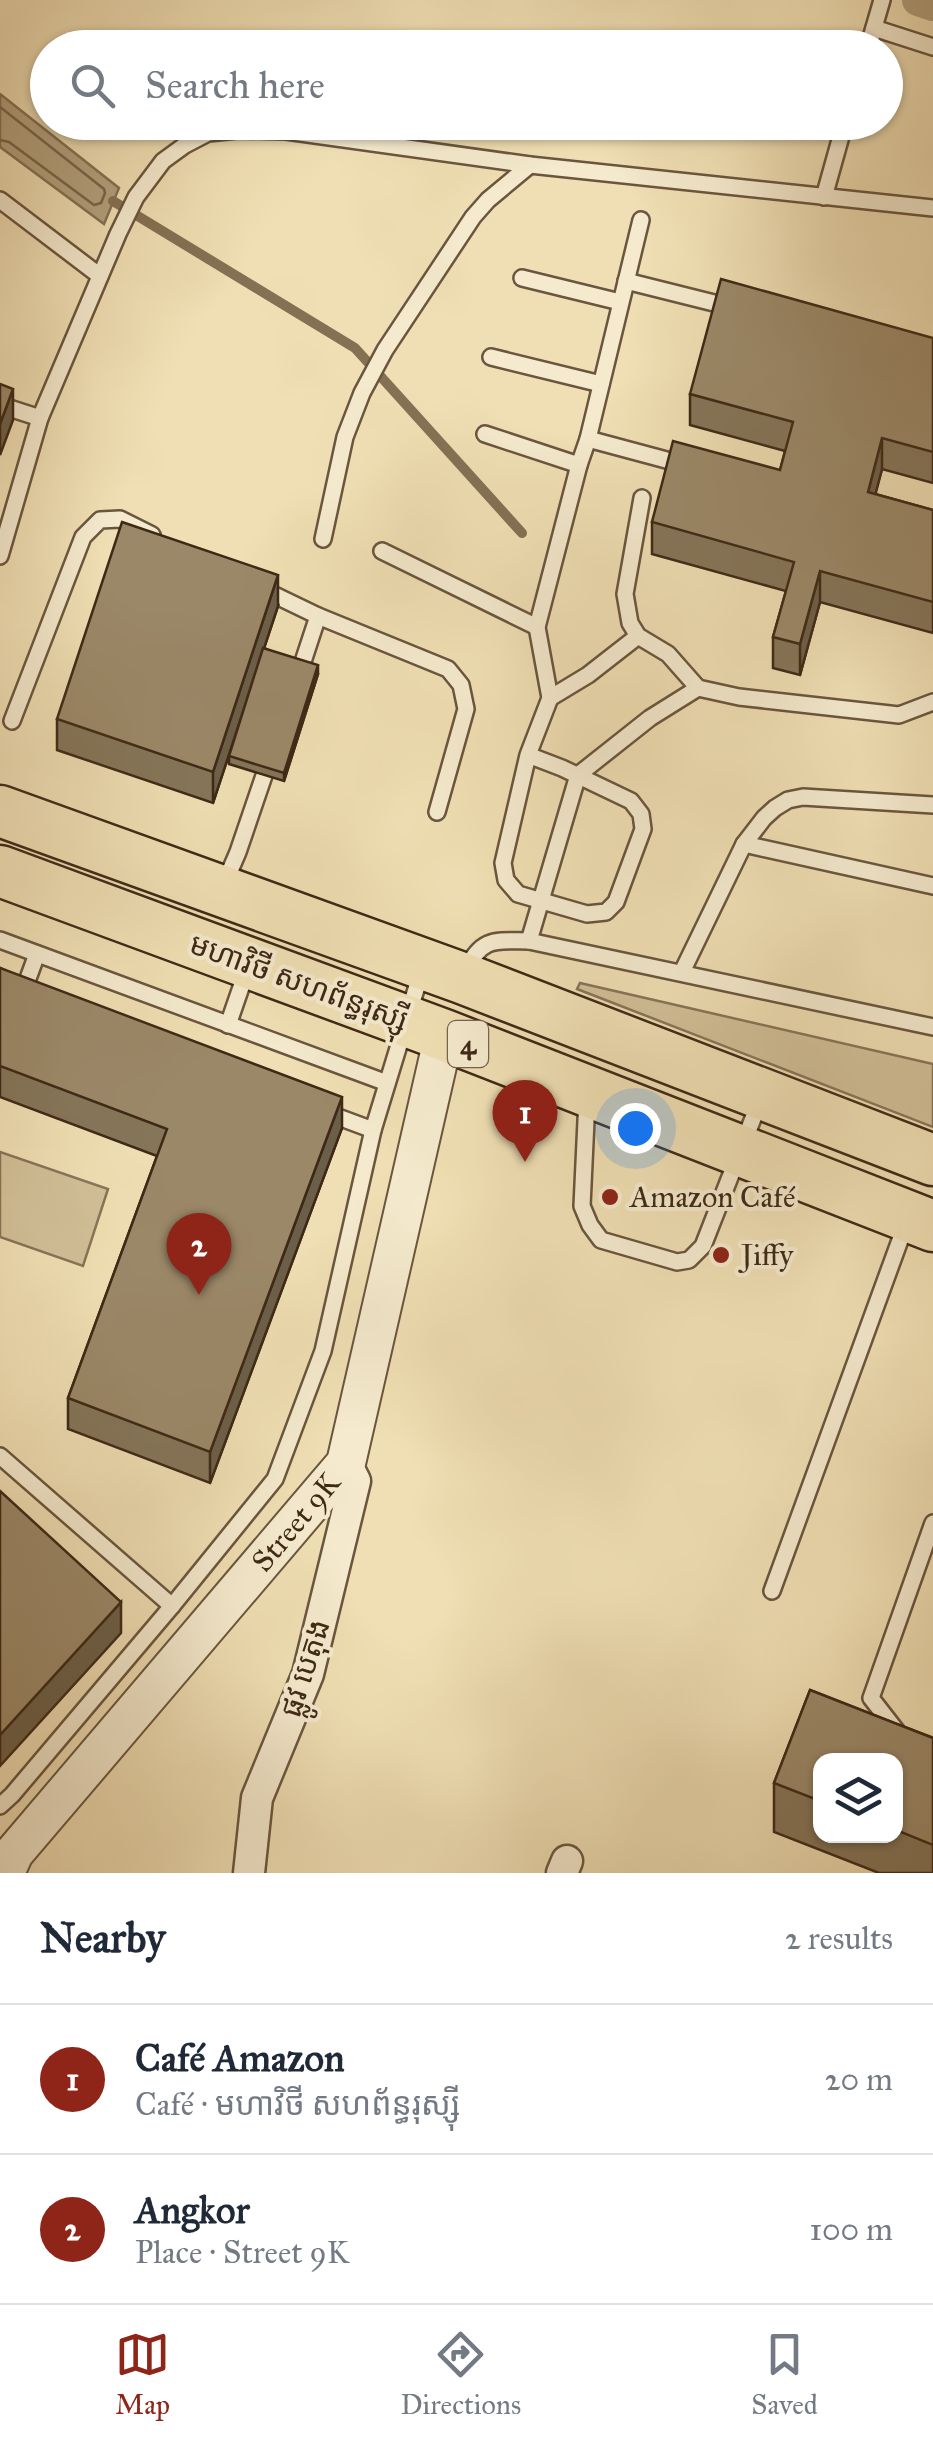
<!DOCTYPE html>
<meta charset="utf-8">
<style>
:root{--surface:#fff;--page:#f2f2f3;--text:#1f2937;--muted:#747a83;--line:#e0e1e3;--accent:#8f2418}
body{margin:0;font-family:"IM FELL Great Primer","Noto Sans Khmer",serif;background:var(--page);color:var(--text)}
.controls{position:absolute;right:30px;bottom:30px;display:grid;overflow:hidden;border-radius:20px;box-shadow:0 2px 8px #0004}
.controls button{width:90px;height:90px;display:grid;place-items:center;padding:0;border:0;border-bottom:2px solid var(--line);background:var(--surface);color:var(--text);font:50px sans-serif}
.you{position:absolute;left:635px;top:1128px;width:35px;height:35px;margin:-25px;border:8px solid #fff;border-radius:50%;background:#1a73e8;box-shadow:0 0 0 15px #1a73e833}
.badge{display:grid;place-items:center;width:65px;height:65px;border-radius:50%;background:var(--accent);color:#fff;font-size:32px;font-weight:700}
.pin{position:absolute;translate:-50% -82px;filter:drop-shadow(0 2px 5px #0008)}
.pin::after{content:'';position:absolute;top:52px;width:35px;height:30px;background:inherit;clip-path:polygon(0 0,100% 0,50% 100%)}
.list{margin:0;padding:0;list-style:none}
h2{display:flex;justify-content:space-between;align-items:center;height:130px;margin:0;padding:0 40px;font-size:42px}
h2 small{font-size:32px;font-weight:400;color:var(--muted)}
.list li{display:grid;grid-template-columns:65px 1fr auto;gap:30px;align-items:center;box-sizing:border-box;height:150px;padding:0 40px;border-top:2px solid var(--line)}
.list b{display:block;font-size:38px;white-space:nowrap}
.list p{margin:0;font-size:32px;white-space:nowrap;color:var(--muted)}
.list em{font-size:32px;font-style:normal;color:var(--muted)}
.icon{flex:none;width:55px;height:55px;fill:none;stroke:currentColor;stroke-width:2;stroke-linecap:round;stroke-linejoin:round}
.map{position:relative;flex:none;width:933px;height:1873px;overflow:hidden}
.search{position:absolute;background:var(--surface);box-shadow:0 2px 8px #0004;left:30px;right:30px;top:30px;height:110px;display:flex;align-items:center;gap:25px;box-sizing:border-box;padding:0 35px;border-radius:55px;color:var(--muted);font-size:38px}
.sheet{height:430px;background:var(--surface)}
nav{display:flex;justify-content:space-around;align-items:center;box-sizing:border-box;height:140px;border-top:2px solid var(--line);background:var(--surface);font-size:28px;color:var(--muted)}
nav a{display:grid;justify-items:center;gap:5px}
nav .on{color:var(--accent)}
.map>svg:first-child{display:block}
.green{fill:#d2c099;stroke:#887458;stroke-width:2.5}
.water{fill:#b3a17e;stroke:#847154;stroke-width:2.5}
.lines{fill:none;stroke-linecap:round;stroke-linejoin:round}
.shore{stroke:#78654a;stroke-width:2.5}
.stream{stroke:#847154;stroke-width:10}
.canal{stroke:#b3a17e;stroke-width:32}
.service-casing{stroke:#6a563e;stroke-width:20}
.minor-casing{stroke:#6a563e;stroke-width:35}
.tertiary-casing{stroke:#6a563e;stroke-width:42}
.trunk-casing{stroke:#3e2916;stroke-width:55}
.service{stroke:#f5eace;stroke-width:15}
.minor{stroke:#f5eace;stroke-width:30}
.tertiary{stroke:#f5eace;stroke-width:38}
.trunk{stroke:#f0dfb4;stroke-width:50}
.wall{fill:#857559;stroke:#3e2916;stroke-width:2.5;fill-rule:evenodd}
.shaded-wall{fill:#6c5f49;stroke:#3e2916;stroke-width:2.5}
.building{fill:#9b8868;stroke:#3e2916;stroke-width:2.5}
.poi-dot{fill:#8f2418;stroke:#f5eace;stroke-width:4}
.labels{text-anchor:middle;stroke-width:8;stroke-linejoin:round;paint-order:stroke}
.shield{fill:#f5eace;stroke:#75634d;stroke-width:2.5}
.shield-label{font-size:28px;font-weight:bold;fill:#3e2916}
.street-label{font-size:30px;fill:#3e2916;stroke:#f5eace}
.poi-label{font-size:30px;fill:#3e2916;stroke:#f5eace;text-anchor:start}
</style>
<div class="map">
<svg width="933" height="1873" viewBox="0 0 933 1873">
<rect width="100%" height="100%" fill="#f0dfb4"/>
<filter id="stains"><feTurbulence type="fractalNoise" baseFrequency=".002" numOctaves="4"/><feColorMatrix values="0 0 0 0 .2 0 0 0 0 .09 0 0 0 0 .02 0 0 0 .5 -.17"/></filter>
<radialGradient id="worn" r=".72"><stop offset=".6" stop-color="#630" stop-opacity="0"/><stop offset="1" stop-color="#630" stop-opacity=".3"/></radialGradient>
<g class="green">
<path d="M580 983 933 1064V1127L577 989Z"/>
<path d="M0 1152 108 1189 83 1266 0 1237Z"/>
</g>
<path class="water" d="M0 94 119 188 104 224 0 147Z"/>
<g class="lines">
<path class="shore" d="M0 107 104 189 105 193 101 203 94 205 9 142 0 140"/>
<path class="stream" d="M113 201 355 348 522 533"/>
<path class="canal" d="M918 0 933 5"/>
<g class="service-casing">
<g id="service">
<path d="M874 28 933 47"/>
<path d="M868 48 882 0"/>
<path d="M824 197 845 122"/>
<path d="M0 200 100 276"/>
<path d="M522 278 620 302"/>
<path d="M626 281 730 307"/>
<path d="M491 357 601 384"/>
<path d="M0 405 40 418"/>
<path d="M485 434 579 465"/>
<path d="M588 439 685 465"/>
<path d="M642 498 625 594 630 623 638 636 668 654 698 688"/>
<path d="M323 539 345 437 362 393 385 350 473 217 488 200 530 165"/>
<path d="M382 551 537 627"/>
<path d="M0 556 40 418 118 234 136 197 163 161 185 145 208 133 238 130 286 131 530 165 933 208"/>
<path d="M262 589 318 616 448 669 461 685 466 709 437 812"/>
<path d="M297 680 318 616"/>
<path d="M550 698 588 675 638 636"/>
<path d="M12 721 83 537 100 520 120 519 152 535"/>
<path d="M528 755 562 768 631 801 641 814 643 829 616 902 606 912 587 914 518 894 506 880 503 863 528 755 550 698 537 627 579 465 588 439 641 220"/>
<path d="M744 844 933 886"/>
<path d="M223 887 238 852 270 758"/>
<path d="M0 940 387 1083"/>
<path d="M529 941 578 775 650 718 698 688 739 697 899 715 933 702"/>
<path d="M466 970C482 936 496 941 529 941L933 1027"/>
<path d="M682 972 744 844 764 818 775 808 788 800 803 797 933 805"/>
<path d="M22 995 37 954"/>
<path d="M228 1025 248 967"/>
<path d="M587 1099 582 1206 590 1225 601 1240 677 1262 689 1260 703 1246 761 1098"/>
<path d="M322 1111 373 1130"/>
<path d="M0 1456 172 1606"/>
<path d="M933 1523 871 1698 899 1734 933 1747"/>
<path d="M772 1591 907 1221"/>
<path d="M0 1806 12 1795 172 1606 275 1479 323 1351 373 1130 421 973"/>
</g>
</g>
<g class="minor-casing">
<g id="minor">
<path d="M249 1873 257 1798 308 1674 355 1481 346 1463"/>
<path d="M562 1873 567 1861"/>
</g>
</g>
<g class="tertiary-casing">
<path id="tertiary" d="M5 1873 14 1853 346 1463 444 1035"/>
</g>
<g class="trunk-casing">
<g id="trunk">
<path d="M0 811 462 978 933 1160"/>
<path d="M0 871 444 1035 933 1226"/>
</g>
</g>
<use href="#service" class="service"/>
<use href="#minor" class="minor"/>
<use href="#tertiary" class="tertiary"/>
<use href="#trunk" class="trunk"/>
</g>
<g class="wall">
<path d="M933 338V483L882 469 875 494 933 510V633L820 602 800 675 773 668V637L786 591 652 554V522L780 470 785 451 690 425V394Z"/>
<path d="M278 606 264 648 318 674 284 781 229 764V756L239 724 213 803 57 750V719Z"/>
<path d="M0 968 342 1128 210 1483 68 1429V1398L157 1156 0 1097Z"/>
<path d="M810 1690 933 1738V1873H879L774 1832V1783ZM820 1760H896V1836H820Z"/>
</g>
<g class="shaded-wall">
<path d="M13 389V420L0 455V424Z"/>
<path d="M882 438V469L868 523V492Z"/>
<path d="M820 571V602L800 675V644Z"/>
<path d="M278 575V606L213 803V772Z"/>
<path d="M318 665V674L284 781V773Z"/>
<path d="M342 1097V1128L210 1483V1452Z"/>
<path d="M121 1602V1633L0 1766V1735Z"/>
</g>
<g class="building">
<path d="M721 279 933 338V452L882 438 868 492 933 510V602L820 571 800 644 773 637 794 562 652 522 673 441 780 470 793 422 690 394Z"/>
<path d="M0 384 13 389 0 424Z"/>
<path d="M122 522 278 575 213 772 57 719Z"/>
<path d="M263 648 318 665 284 773 229 756Z"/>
<path d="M0 968 342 1097 210 1452 68 1398 167 1129 0 1066Z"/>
<path d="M0 1491 121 1602 0 1735Z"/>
<path d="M810 1690 933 1738V1845L896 1830V1760H820V1801L774 1783Z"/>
</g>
<g class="poi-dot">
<circle cx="610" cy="1197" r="10"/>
<circle cx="721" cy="1255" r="10"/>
</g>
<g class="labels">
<rect class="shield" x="448" y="1021" width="40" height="46" rx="8"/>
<g class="shield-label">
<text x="468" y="1054">4</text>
</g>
<g class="street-label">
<text transform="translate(299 982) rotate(20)" y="10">មហាវិថី សហព័ន្ធរុស្ស៊ី</text>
<text transform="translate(296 1522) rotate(-50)" y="10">Street 9K</text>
<text transform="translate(305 1668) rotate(-72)" y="10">ផ្លូវ បេតុង</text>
</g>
<g class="poi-label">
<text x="630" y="1207">Amazon Café</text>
<text x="741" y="1265">Jiffy</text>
</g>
</g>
<rect width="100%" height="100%" filter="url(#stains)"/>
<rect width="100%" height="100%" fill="url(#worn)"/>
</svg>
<div class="controls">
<button><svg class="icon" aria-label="layers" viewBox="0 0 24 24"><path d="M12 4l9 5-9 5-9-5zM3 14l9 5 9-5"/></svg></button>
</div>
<div class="you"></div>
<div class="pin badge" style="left:525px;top:1162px">1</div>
<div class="pin badge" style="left:199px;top:1295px">2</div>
<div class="search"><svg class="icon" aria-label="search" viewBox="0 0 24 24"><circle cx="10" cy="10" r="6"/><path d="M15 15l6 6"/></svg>Search here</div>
</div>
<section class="sheet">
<h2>Nearby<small>2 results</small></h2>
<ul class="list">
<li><span class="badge">1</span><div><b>Café Amazon</b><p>Café · មហាវិថី សហព័ន្ធរុស្ស៊ី</p></div><em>20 m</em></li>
<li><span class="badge">2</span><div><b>Angkor</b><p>Place · Street 9K</p></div><em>100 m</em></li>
</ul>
</section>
<nav>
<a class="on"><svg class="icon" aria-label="map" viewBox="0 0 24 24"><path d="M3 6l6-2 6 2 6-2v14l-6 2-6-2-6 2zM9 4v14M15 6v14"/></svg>Map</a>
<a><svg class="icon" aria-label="directions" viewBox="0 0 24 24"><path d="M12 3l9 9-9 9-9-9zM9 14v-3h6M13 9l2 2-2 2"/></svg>Directions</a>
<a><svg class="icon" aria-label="saved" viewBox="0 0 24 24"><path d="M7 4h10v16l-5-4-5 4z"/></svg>Saved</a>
</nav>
